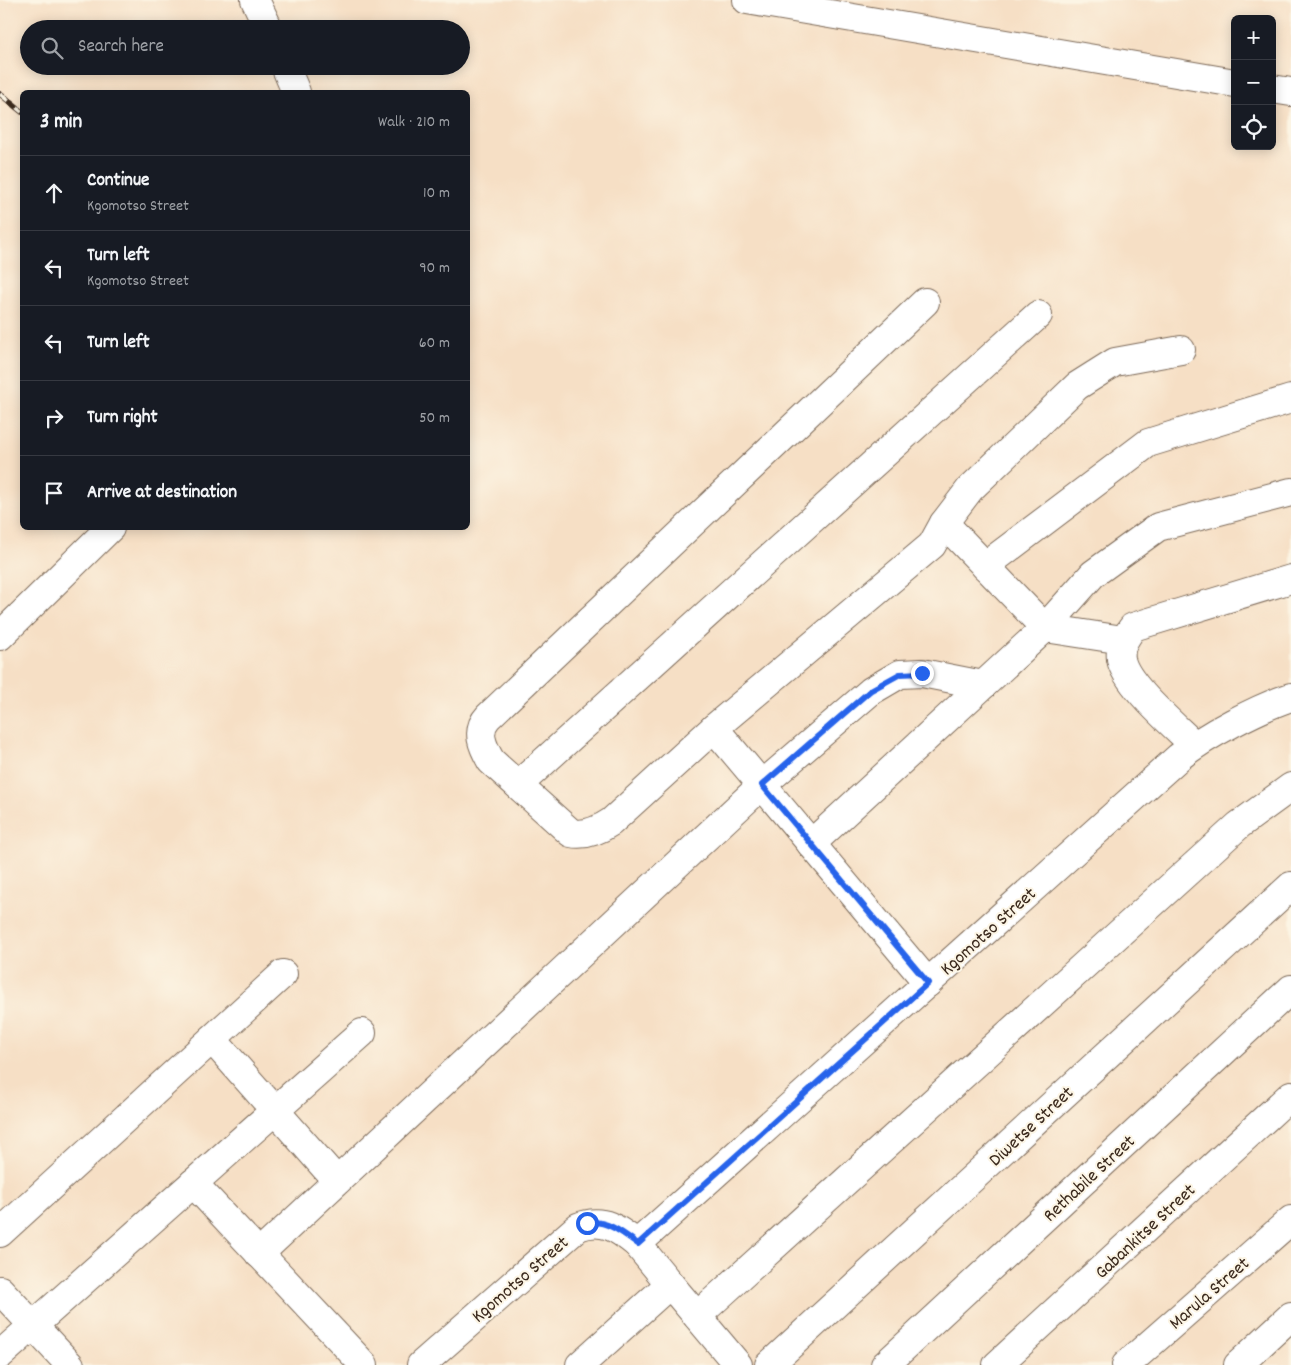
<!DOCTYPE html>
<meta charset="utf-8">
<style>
:root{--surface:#171b24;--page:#20242c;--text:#f1f3f6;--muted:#9ea1a6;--line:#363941}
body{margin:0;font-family:Dekko,sans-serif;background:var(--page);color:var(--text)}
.controls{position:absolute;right:15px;top:15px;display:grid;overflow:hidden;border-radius:8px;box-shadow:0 2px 12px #0003}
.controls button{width:45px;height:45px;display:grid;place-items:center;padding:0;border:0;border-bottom:1px solid var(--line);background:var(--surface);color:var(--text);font:25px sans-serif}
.stop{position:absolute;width:15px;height:15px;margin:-11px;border:4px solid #2563eb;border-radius:50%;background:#fff}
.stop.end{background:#2563eb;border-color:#fff;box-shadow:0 1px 5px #0008}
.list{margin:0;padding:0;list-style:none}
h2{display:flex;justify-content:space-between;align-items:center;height:65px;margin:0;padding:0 20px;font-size:21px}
h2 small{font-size:16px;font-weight:400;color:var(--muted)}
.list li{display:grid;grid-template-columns:32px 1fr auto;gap:15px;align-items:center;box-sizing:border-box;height:75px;padding:0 20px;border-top:1px solid var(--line)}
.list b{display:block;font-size:19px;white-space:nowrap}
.list p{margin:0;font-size:16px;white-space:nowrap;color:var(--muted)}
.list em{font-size:16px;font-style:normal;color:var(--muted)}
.icon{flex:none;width:28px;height:28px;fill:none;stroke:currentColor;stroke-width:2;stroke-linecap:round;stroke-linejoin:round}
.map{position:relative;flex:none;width:1291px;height:1365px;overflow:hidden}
.search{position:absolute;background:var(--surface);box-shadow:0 2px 12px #0003;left:20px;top:20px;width:450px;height:55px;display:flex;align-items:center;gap:12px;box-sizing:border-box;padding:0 18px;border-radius:28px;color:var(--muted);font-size:19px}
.panel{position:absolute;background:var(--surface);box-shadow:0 2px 12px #0003;left:20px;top:90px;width:450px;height:440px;border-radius:8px}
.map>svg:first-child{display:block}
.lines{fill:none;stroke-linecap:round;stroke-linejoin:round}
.street-casing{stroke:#7c6958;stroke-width:30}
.street{stroke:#fff;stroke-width:28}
.rail-casing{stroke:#3b2a1e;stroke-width:5.5}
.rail{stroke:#fcf5e5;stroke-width:4;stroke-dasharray:11;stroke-linecap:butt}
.route{stroke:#2563eb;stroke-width:6}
.labels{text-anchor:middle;stroke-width:4;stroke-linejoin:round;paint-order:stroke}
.street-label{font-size:19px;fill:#3b2a1e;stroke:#fcf5e5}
</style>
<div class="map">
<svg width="1291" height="1365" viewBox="0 0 1291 1365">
<rect width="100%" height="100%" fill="#fcf5e5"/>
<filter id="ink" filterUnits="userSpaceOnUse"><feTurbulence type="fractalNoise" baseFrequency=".02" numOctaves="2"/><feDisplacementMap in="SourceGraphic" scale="10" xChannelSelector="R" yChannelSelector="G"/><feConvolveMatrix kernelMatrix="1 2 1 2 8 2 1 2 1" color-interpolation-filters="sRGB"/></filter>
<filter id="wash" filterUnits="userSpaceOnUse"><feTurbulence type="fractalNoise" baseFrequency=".0096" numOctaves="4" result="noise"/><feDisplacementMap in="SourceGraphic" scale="20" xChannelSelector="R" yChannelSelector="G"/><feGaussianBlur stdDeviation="1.12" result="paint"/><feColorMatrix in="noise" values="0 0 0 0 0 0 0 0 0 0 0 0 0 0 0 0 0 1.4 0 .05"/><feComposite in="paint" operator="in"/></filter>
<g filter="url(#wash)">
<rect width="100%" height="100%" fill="#f6dfc5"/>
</g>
<g filter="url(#ink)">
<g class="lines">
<g class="street-casing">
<g id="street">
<path d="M255 0 269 29"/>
<path d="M747 0 1235 83"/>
<path d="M285 66 296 92"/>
<path d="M1272 89 1291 92"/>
<path d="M944 523 1045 628 1123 640"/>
<path d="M985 566 1148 443 1291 399"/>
<path d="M0 636 110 528"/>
<path d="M714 728 611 822C599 830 584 836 571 833L491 761C483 747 475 731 488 717L925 302"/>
<path d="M1194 745C1175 726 1125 684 1121 659 1119 646 1126 637 1133 627L1291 579"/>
<path d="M518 785 1038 315"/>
<path d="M811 844 1045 628 1093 574 1158 527 1291 492"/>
<path d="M928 983 714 728 932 545 944 523 970 489 1077 386 1115 362 1181 350"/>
<path d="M212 1039 337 1181"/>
<path d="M193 1183 364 1365"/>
<path d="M0 1233 283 974"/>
<path d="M637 1244 670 1284"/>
<path d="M259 1254 762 785 871 691 900 674 922 673 983 685"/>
<path d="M0 1290 70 1365"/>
<path d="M697 1316 1239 825 1291 787"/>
<path d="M0 1355 362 1033"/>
<path d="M421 1365 578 1227C603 1217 618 1229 637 1244L1179 757C1206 735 1258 708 1291 697"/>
<path d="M580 1365 670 1284 738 1365"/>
<path d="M769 1365 1291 886"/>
<path d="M885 1365 1291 989"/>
<path d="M997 1365 1291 1095"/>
<path d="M1126 1365 1291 1220"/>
<path d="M1238 1365 1291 1316"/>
</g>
</g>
<use href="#street" class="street"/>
<g class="rail-casing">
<path id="rail" d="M0 94 22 112"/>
</g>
<use href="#rail" class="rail"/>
</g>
</g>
<g class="lines" filter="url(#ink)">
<path class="route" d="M587 1223C606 1219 623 1233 638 1244L928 983 762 785 871 690 900 674 922 673"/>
</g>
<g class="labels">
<g class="street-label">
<text transform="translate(987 930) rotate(-42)" y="7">Kgomotso Street</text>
<text transform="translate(1030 1125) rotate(-43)" y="7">Diwetse Street</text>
<text transform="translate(1088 1177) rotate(-43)" y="7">Rethabile Street</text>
<text transform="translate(1144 1230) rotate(-43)" y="7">Gabankitse Street</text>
<text transform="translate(519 1278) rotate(-41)" y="7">Kgomotso Street</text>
<text transform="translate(1208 1292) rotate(-41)" y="7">Marula Street</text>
</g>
</g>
</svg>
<div class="controls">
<button>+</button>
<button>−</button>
<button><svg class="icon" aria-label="locate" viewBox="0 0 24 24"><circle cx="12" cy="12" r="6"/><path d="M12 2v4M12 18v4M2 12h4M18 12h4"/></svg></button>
</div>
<div class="stop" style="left:587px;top:1223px"></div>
<div class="stop end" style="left:922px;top:673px"></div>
<div class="search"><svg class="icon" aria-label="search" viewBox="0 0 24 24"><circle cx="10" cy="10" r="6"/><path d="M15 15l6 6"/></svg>Search here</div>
<section class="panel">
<h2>3 min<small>Walk · 210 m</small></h2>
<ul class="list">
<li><svg class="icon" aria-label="ahead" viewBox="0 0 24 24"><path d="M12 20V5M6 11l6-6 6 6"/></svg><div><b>Continue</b><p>Kgomotso Street</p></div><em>10 m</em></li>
<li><svg class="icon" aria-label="left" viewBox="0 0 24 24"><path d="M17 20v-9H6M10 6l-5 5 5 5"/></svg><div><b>Turn left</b><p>Kgomotso Street</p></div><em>90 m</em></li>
<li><svg class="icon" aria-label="left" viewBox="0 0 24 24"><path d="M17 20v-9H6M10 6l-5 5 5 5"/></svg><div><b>Turn left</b></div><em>60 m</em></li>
<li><svg class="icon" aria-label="right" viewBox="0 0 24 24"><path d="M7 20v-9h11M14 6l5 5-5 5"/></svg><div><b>Turn right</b></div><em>50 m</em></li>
<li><svg class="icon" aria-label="arrive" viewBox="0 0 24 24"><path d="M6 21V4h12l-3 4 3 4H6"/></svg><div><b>Arrive at destination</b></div></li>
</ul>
</section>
</div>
